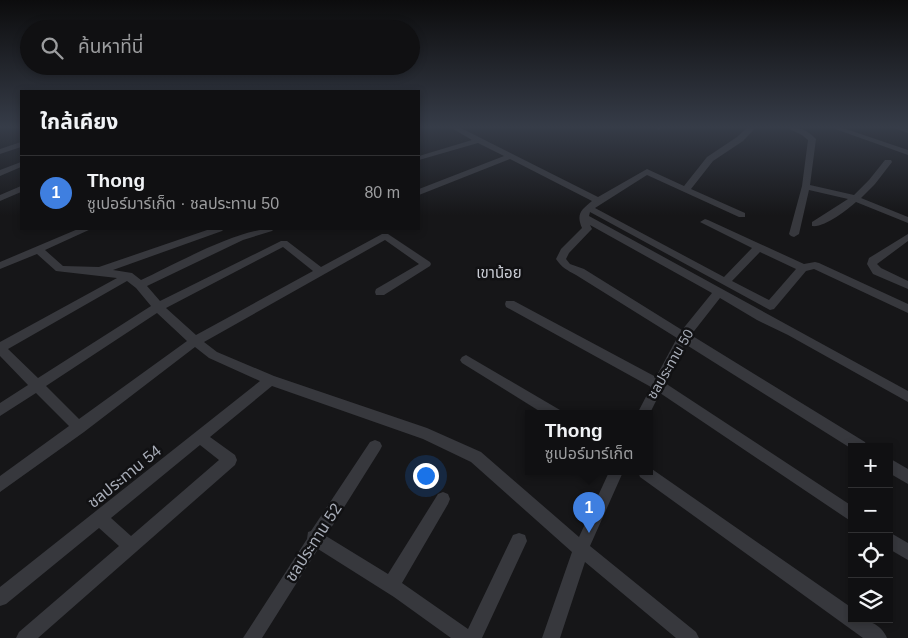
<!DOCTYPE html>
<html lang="th">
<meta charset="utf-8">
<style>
:root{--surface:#101012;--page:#1e1e20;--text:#f1f3f6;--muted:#9c9d9f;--line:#303032;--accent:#2563eb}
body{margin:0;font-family:Helvetica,"Noto Sans Thai",sans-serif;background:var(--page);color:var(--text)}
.controls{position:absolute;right:15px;bottom:15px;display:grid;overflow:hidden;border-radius:0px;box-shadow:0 2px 8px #0003}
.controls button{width:45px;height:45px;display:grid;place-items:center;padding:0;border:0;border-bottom:1px solid var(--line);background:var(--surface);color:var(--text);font:25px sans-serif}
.you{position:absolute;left:425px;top:475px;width:18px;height:18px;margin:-12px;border:4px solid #fff;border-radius:50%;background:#1a73e8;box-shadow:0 0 0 8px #1a73e833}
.badge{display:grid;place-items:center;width:32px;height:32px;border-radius:50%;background:var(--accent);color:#fff;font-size:16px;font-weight:700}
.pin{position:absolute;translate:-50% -41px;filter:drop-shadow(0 1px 2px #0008)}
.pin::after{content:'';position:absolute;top:26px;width:18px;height:15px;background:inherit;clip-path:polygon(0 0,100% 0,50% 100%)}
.popup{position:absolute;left:525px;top:410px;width:128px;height:65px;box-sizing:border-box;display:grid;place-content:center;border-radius:0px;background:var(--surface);filter:drop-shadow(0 1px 4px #0005);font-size:16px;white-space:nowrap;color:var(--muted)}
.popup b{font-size:19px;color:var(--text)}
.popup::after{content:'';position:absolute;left:50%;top:100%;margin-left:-10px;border:10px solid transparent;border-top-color:var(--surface)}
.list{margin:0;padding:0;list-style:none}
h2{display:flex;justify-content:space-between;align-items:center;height:65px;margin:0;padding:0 20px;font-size:21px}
h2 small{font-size:16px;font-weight:400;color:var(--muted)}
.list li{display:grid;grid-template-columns:32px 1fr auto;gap:15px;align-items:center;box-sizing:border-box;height:75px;padding:0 20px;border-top:1px solid var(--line)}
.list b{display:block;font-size:19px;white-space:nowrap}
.list p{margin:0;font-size:16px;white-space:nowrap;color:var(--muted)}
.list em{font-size:16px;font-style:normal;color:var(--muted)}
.icon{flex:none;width:28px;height:28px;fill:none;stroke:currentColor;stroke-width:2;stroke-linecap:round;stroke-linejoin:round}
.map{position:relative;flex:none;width:908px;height:638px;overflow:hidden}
.search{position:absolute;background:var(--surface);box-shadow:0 2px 8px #0003;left:20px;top:20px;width:400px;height:55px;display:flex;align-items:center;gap:12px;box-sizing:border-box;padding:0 18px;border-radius:28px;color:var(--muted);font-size:19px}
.panel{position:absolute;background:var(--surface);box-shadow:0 2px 8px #0003;left:20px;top:90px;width:400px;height:140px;border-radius:0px}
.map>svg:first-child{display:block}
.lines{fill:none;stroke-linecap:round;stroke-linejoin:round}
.minor{fill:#37383d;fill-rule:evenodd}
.labels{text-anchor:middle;stroke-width:5;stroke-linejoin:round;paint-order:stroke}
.street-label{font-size:14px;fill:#a8adb8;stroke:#111113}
.neighbourhood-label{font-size:15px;fill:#c9ccd4;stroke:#111113}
.near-street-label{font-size:16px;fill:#a8adb8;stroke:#111113}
</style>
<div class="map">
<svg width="908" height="638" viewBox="0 0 908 638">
<rect width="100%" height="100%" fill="#161618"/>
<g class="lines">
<g class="minor">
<path d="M448 126H457L598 197 647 169 684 186 707 157 737 137 749 126H757L743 141 713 161 691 189 745 213V217H739L647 175 595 208 724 277 752 248 700 222 705 219 708 220 804 264 815 262 819 263 908 304V313L814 269 806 271 774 309 770 310 590 212 589 216 908 391V402L788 335 757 320 720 298 691 335 865 442 867 447H852V449L685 344 665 383 852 506V522L660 393 649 415 637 414 651 387 506 307 505 304 506 301H514L656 377 677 338 576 275C567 270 562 268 556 259L561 249 582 228C576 214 581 210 592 201L510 159 419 195V189L504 156 478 143 419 160V156L472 140ZM590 225 712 293 682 330 584 269 570 264 566 259 569 253 590 231 592 229ZM760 252 796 269 769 300 732 281Z"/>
<path d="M656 126H664L659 130 655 128Z"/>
<path d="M783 126C796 125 807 130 816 139L810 185 854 195 869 180 885 160H891L892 162 875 184 861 198 908 217V223L856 202C847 210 824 228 812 226V222L848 199 809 190 799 234 794 237 791 236 789 234 802 186 808 140 802 135Z"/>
<path d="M827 126H837L908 150V155Z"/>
<path d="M889 126H899L908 129V133Z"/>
<path d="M21 142V147L0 154V149Z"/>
<path d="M21 162V167L0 176V170Z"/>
<path d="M21 186V192L0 201V195Z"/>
<path d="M78 229H91L45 250 63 266 99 267 210 229H224L222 231 113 270 132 273 141 280C174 265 240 227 274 229L272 231 243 240 147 286 160 301 281 241H287L321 267 382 234H388L430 262 431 264 430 266 384 295H376L375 292 376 289 419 264 385 240 204 342 217 352 274 376 427 428 481 452 579 537 609 472H623L590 546 696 632 699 638H676L585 562 560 638H542L572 552 471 462 423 439 272 386 210 437 235 455 237 460 235 465 38 638H16L19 632 119 546 99 528 6 604 0 606V587L260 381 209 358 195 347 84 432 0 492V476L69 426 36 393 0 416V403L28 385 0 356V342L117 278 56 271 37 254 0 269V262ZM283 247 313 271 196 335 166 308ZM127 281 136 288 151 306 38 378 8 349ZM157 313 187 341 79 419 46 386ZM200 445 219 460 131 536 111 518Z"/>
<path d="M908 234V241L877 264 881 268 908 281V289L873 274 867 264 869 258Z"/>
<path d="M466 355 560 410 561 414H544L462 363 460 360 462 357Z"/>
<path d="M375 440 380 442 382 446 380 450 326 536 388 574 438 494 443 492 448 494 450 499 448 504 402 583 468 629 513 535 519 533 525 535 527 541 482 638H451L394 597 318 549 262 638H243L307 539 308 532 311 531 370 442Z"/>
<path d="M889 458 908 469V484L889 473Z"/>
<path d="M649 467 852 608V619C866 619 881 623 887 638H863L640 477 638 472H649Z"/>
<path d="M889 532 908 543V560L889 549Z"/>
</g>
</g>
<linearGradient id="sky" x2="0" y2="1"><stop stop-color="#0c0c0d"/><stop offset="0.59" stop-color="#363c48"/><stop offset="1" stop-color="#363c48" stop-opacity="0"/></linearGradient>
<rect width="908" height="215" fill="url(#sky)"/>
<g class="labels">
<g class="street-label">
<text transform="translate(670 364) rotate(-60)" y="5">ชลประทาน 50</text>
</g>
<g class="neighbourhood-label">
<text x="499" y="278">เขาน้อย</text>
</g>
<g class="near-street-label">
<text transform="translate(124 476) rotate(-39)" y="6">ชลประทาน 54</text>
<text transform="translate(313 542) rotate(-57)" y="6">ชลประทาน 52</text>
</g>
</g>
</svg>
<div class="controls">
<button>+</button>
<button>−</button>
<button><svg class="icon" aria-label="locate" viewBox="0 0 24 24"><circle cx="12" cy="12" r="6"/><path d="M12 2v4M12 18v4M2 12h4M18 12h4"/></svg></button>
<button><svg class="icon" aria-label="layers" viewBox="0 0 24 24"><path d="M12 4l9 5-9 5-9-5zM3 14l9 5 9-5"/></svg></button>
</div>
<div class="you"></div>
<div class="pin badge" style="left:589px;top:533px;background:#3f7fe0">1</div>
<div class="popup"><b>Thong</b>ซูเปอร์มาร์เก็ต</div>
<div class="search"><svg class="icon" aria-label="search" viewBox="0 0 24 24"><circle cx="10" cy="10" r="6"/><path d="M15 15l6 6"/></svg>ค้นหาที่นี่</div>
<section class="panel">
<h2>ใกล้เคียง<small></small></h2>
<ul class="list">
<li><span class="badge" style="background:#3f7fe0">1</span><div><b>Thong</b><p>ซูเปอร์มาร์เก็ต · ชลประทาน 50</p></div><em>80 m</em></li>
</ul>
</section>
</div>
